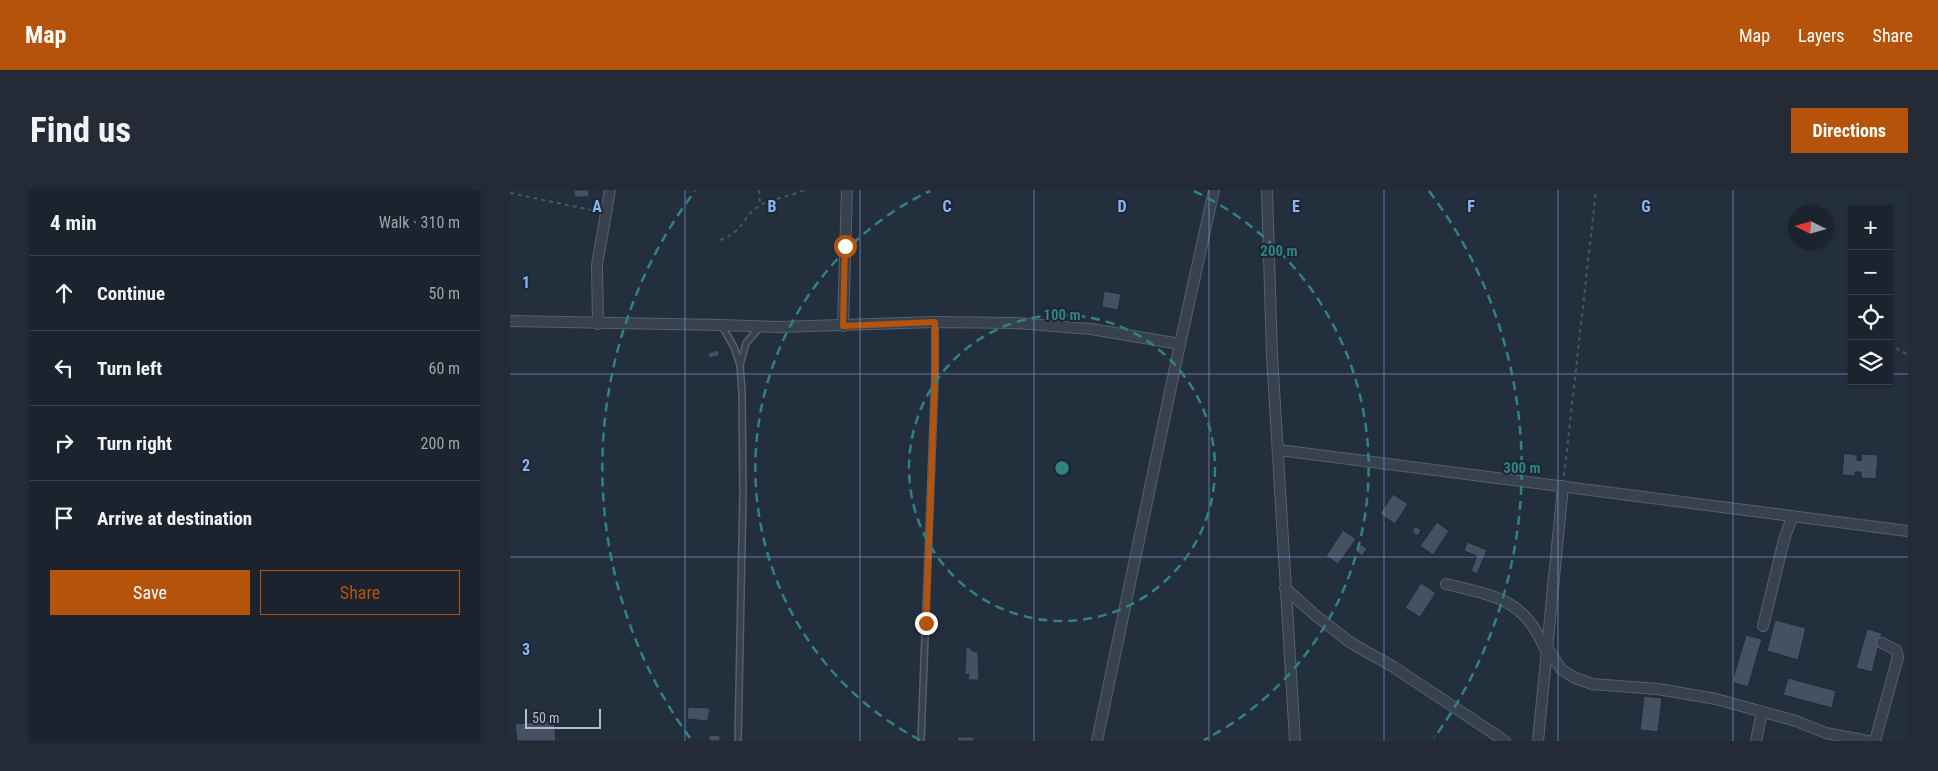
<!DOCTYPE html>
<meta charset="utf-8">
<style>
:root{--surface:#1b232e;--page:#242b36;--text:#f1f3f6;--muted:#a0a4aa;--line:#39404a;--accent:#b45309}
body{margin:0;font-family:"Roboto Condensed",sans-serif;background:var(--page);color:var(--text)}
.controls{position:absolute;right:15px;top:15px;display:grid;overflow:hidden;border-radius:0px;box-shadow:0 1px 4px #0004}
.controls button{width:45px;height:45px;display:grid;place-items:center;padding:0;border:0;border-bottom:1px solid var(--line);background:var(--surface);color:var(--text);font:25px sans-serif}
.compass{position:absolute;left:1278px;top:15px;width:45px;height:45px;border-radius:50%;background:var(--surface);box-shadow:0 1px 4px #0004;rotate:275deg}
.scale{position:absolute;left:15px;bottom:12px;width:76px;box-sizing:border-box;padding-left:5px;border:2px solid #b4bcc9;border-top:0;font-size:14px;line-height:18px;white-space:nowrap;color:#b4bcc9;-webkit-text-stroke:4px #1d2633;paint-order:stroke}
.stop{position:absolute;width:15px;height:15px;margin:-11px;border:4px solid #b45309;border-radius:50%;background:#fff}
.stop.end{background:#b45309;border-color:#fff;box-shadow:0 1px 5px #0008}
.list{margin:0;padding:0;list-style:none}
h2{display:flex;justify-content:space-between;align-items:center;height:65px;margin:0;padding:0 20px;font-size:21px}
h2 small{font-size:16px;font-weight:400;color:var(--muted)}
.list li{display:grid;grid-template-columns:32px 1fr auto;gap:15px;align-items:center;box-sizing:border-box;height:75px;padding:0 20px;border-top:1px solid var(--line)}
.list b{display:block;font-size:19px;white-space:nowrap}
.list em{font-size:16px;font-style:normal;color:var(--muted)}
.actions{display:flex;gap:10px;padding:15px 20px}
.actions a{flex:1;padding:11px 0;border:1px solid var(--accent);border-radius:0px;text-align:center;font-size:18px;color:var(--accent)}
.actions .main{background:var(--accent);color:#fff}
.icon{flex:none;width:28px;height:28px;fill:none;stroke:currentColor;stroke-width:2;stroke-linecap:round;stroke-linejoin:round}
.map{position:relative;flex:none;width:1398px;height:551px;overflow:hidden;border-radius:0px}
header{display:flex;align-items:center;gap:30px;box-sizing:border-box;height:70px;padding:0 25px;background:var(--accent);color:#fff}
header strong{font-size:24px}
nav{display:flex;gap:28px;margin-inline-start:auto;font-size:18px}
.intro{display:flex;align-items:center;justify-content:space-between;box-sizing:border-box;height:120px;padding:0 30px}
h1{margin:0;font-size:35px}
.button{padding:12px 22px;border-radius:0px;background:var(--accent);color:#fff;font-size:18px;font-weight:700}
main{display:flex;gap:30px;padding:0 30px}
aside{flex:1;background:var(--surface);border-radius:0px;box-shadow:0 1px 4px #0004}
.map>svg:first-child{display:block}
.building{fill:#455162;stroke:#1f2835}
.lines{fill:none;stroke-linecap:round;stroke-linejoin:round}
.service-casing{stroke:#565f6c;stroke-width:8}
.minor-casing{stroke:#565f6c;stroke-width:12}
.path{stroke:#44595c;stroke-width:2;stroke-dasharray:4 4;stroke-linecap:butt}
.service{stroke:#38414e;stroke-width:5}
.minor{stroke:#38414e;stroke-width:10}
.route{stroke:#b45309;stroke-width:6}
.grid{fill:none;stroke:#8ab4f8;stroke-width:1;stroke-opacity:0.55}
.ring{fill:none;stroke:#308480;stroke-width:2.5;stroke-dasharray:9 6}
.grid-label{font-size:16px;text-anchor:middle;font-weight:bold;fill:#8ab4f8;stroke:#1d2633;stroke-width:4;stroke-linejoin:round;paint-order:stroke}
.centre{fill:#308480;stroke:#1d2633;stroke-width:2.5}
.ring-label{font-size:15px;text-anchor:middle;font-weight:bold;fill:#308480;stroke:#1d2633;stroke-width:4;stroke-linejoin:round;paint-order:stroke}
</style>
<header>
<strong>Map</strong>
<nav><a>Map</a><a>Layers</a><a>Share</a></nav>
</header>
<div class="intro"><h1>Find us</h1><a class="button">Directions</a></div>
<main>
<aside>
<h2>4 min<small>Walk · 310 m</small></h2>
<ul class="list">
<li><svg class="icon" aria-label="ahead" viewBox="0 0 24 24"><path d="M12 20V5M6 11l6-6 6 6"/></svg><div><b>Continue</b></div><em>50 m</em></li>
<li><svg class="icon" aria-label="left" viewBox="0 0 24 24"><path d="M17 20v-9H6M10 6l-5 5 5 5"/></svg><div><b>Turn left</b></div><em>60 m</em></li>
<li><svg class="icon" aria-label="right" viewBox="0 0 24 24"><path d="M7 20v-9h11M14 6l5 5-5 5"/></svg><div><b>Turn right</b></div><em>200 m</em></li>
<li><svg class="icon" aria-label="arrive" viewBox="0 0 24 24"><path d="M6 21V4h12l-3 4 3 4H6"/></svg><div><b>Arrive at destination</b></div></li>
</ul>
<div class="actions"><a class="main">Save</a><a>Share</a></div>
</aside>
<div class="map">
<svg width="1398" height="551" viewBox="0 0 1398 551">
<rect width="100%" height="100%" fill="#242f3e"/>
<g class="building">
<rect x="64" y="0" width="15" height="7"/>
<path d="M594 101 611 104 608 120 592 117Z"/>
<path d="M209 160V166L199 168 198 163Z"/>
<path d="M1334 263 1347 265V270L1351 271 1352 264 1368 265 1366 289 1351 288V282H1345V286L1332 285Z"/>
<path d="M883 304 898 314 885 334 870 324Z"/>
<path d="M927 332 939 341 923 365 910 356Z"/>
<path d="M905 336 911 340 908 346 902 342Z"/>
<path d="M833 340 846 349 828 374 816 366Z"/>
<path d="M957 352 977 360 967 384 961 381 967 366 954 361Z"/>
<path d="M851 354 857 359 852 366 846 361Z"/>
<path d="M911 393 926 403 910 427 895 418Z"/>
<path d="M1265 430 1296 438 1288 470 1257 461Z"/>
<path d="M1357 439 1372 443 1362 482 1346 478Z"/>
<path d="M1236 445 1252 449 1238 497 1222 492Z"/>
<path d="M456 457 461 458 462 461 468 462 469 490H458L459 484 455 485Z"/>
<path d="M1278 488 1326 501 1322 518 1273 505Z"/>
<path d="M1134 506 1152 508 1148 542 1130 540Z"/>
<path d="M178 517 200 518 198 531 177 529Z"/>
<path d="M44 530 46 551H7L5 534Z"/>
<path d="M199 545 210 546V551H199Z"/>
<path d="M448 547H464V551H447Z"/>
</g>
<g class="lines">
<g class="service-casing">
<g id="service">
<path d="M212 136 224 157 230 175 232 202 233 303 228 551"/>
<path d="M230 175 236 153 250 137"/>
<path d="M411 551 425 186V132"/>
</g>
</g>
<g class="minor-casing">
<g id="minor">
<path d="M757 0 762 165 785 551"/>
<path d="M0 131 211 135 269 137 425 132 505 133 581 139 670 154"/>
<path d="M88 134 87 75 100 0"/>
<path d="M333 136 337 0"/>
<path d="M769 260 1398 341"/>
<path d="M936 394C965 401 1000 406 1019 431 1027 440 1031 452 1037 462"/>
<path d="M775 398 805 425 841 453 882 476 995 551"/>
<path d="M1253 436 1274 350 1282 327"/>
<path d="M1038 459 1051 479 1063 487 1082 494 1148 499 1206 509 1286 531 1316 543 1358 551"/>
<path d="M587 551 670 154 704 0"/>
<path d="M1028 551 1053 296"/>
<path d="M1246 551 1252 522"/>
<path d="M1365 551 1388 467 1386 460 1372 453"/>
</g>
</g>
<g class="path">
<path d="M249 0 250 15"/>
<path d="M0 3 86 21"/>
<path d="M210 50C234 42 232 26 249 16 262 8 280 7 294 0"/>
<path d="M1379 154 1398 165"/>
<path d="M1054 286 1086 0"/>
</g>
<use href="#service" class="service"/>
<use href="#minor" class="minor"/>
</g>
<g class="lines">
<path class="route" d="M335 56 333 136 425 132V186L416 433"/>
</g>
<path class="grid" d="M175 0V551M350 0V551M524 0V551M699 0V551M874 0V551M1048 0V551M1223 0V551M0 184H1342M1379 184H1398M0 367H1398"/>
<g class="ring">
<circle cx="552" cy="278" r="153"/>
<path d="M410 550A307 307 0 0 1 420 1M684 1A307 307 0 0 1 694 550"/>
<path d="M180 548A460 460 0 0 1 185 1M919 1A460 460 0 0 1 924 548"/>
</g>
<g class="grid-label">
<text x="87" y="22">A</text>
<text x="262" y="22">B</text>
<text x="437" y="22">C</text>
<text x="612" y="22">D</text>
<text x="786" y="22">E</text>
<text x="961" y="22">F</text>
<text x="1136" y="22">G</text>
<text x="16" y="98">1</text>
<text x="16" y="281">2</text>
<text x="16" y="465">3</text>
</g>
<circle cx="552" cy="278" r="8" class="centre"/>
<g class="ring-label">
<text x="769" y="66">200 m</text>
<text x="552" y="130">100 m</text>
<text x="1012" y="283">300 m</text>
</g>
</svg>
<div class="controls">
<button>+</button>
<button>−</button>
<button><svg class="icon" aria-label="locate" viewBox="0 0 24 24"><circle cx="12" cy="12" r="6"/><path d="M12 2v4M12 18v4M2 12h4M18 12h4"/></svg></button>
<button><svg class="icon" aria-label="layers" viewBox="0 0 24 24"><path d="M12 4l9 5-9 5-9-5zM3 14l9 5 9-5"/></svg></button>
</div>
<svg class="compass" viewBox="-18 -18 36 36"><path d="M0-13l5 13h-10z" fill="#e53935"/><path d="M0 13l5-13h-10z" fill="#a0a4aa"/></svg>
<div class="scale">50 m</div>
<div class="stop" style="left:335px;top:56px"></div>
<div class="stop end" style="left:416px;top:433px"></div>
</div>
</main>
